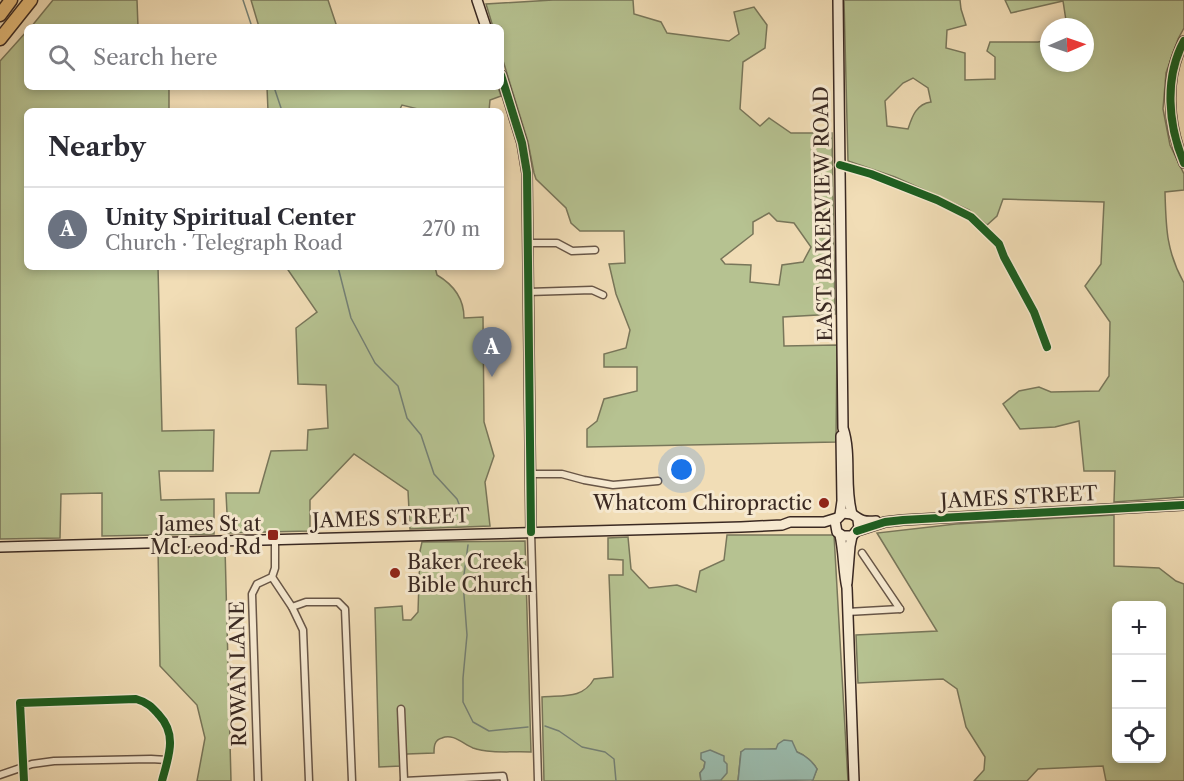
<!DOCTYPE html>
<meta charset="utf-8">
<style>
:root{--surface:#fff;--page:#f2f2f3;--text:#2b2b33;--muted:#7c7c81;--line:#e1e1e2;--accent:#8f2418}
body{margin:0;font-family:"Libre Caslon Text",serif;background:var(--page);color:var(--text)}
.controls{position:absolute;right:18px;bottom:18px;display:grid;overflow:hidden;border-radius:9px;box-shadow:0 3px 9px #0003}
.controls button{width:54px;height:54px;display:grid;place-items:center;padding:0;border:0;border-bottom:2px solid var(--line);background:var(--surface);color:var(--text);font:30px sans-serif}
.compass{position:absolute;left:1040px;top:18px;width:54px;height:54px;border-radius:50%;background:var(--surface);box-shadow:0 3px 9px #0003;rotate:88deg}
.you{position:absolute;left:682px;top:470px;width:21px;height:21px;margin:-15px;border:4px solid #fff;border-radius:50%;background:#1a73e8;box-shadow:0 0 0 9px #1a73e833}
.badge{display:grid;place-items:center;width:39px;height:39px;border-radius:50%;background:var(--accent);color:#fff;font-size:20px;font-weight:700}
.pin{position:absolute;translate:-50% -50px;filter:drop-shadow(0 2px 3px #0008)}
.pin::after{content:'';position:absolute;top:32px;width:21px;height:18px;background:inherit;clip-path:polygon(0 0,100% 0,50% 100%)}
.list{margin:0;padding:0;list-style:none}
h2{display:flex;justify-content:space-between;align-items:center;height:78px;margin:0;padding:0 24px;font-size:26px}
h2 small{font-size:20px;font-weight:400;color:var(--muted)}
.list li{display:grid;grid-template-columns:39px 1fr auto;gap:18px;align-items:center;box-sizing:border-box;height:84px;padding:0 24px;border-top:2px solid var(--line)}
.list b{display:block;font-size:22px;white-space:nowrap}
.list p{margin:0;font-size:20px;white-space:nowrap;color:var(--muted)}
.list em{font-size:20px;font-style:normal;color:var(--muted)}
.icon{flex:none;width:33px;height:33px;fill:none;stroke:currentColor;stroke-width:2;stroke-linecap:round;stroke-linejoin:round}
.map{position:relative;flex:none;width:1184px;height:781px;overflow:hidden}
.search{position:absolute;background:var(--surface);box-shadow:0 3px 9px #0003;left:24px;top:24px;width:480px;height:66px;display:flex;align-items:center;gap:15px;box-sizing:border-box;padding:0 21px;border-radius:9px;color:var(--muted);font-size:22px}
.panel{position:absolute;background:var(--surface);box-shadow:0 3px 9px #0003;left:24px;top:108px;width:480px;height:162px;border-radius:9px}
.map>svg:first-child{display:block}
.green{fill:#b6c291;stroke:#78765a;stroke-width:1.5;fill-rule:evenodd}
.water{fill:#9bbcae;stroke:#748176;stroke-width:1.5}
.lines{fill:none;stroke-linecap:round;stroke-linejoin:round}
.stream{stroke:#748176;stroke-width:1.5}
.street-casing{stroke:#685647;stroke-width:9}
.secondary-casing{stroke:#3a2922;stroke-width:12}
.highway-casing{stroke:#3a2922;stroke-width:15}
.street{stroke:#f6e9d0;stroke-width:6}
.secondary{stroke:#f6e9d0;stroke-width:9}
.highway{stroke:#e8be7b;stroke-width:12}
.cycleway-casing{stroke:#f6e9d0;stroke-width:11}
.cycleway{stroke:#1b5e20;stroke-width:8}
.poi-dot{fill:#8f2418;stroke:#f6e9d0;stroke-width:2}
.labels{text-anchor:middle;stroke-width:6;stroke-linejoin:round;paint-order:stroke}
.street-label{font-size:20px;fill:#3a2922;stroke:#f6e9d0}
.poi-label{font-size:20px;fill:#3a2922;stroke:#f6e9d0;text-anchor:end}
</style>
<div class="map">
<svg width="1184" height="781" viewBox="0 0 1184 781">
<rect width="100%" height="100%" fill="#f1ddb6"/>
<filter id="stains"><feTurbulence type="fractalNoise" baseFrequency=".00333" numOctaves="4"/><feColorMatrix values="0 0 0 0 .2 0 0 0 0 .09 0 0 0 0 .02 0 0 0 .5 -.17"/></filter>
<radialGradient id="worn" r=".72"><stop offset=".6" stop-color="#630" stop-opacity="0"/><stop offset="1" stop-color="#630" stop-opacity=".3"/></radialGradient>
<g class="green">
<path d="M53 0H137L138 27H31Z"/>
<path d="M251 0H328L337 27H259Z"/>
<path d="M553 0H633L634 14 661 22 667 33 729 41 739 34 734 12 754 7 767 25 765 48 743 62 740 109 760 126 769 118 791 133H832L835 314 783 317 784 346 837 345 836 442 587 447V429L597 421 604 399 637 391V367H604V354L626 348 630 330 616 294 609 264 625 263 624 231H580L571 223 566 208 536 179 534 173 528 142 501 54V27H493L486 4ZM769 213 777 221 794 223 811 247 803 262 782 265 779 285 750 282 751 265 725 264 721 259 753 234V222Z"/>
<path d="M844 0H960L961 9 966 25 947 30 946 48 965 53V80L995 79V57L987 51 990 42H1038L1049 40V63H1085V27H1067L1063 1 1011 13 1005 0H1184V28L1178 39 1166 73 1163 109 1170 145 1184 174V190L1165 192C1166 227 1166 251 1184 283V497L1114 502 1115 471H1084L1079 421 1055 427 1020 429 1003 404 1019 391 1039 387 1051 392 1099 391 1109 376 1110 322 1085 286 1101 264 1104 202 1003 199 997 216 987 225 969 210 895 177 848 161ZM913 78 928 88 931 102C916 104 912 117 908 129L887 126 885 101 903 83Z"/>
<path d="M27 31V87H169V111H27V267H158L162 431 214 430 213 471H159L161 500 214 499V534L102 536V493L61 494 60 538 0 539V61Z"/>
<path d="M267 87H498L501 96 490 100 489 111H426L402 105 399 111H268Z"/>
<path d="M286 267H435L437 275C454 285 464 298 464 318L483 317 484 422 494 456 485 482 490 526 410 529 408 491 354 454 310 500V531L228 533 226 493H259L271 451 307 450 308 430 328 428 326 385 298 384 296 328 317 312Z"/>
<path d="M1114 515V566L1159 568 1176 581 1184 584V781H1106L1103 766 1038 769 1027 781H974L984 770 985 757 966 727 957 689 943 679 858 683 856 635 937 631 877 533 956 524ZM1116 606H1162V758H1116Z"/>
<path d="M727 535H834L848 781H812L817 769C813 762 805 755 797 752L793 747 741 752 738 781H717L721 780 705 761 704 768 700 773 701 781H544L542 697C563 695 583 699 594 679L613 677 609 575H623V560L608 559V538L628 537 631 569 649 588 677 585 696 592 700 571 724 560Z"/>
<path d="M525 541 531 752C513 751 490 754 473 748 463 744 453 733 442 738 434 740 434 747 434 753L407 754 401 766 379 767 375 608 402 606 403 620H411L418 612 420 551 422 542Z"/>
<path d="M225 547 231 781H197L205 738 197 705 160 666 158 548Z"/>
</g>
<g class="water">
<path d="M784 740 792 741 797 752C805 755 813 762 817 769L813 780 738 781 741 752 745 749H776L778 744Z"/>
<path d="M710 750 724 756V761L727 764V773L721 780 701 781 700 773 704 768 705 762 701 759V753Z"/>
</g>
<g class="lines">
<g class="stream">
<path d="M243 0 252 27"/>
<path d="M274 87 282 111"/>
<path d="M338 267 351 318 375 363 398 386 407 418 421 435 434 474 457 499 467 524"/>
<path d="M468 545 463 582 467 635 463 678V702L473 722 489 731 528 727"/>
<path d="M545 726 559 731 582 747 605 752 614 759 616 781"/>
</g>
<g class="street-casing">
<g id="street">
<path d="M840 165 871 174 937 200 971 217 999 244 1004 257 1034 312 1047 347"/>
<path d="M528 243H557L572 251 595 250"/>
<path d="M528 292 592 290 603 295"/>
<path d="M530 474H562L584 480 613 485 658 481"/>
<path d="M531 532 538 781"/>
<path d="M862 553 900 609"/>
<path d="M272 577 292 607 303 630 309 781"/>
<path d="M292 607 306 602H338L345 609 352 781"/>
<path d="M847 612 900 609"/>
<path d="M401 709 404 780"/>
<path d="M0 775 32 764 54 761 151 759 167 760"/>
<path d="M24 781 20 703 136 699C147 702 152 707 159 715 178 735 168 758 162 781"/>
<path d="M258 781 252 594 257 584 272 577 275 568V539"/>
<path d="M404 781 503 776 504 781"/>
</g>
</g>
<g class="secondary-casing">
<g id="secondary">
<path d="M477 0 486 27"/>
<path d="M838 0 843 428C852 455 844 486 852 514"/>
<path d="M1184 41C1164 78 1168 125 1184 163"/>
<path d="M501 75 522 143 527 173 531 532"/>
<path d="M840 515 842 501 841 436"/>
<path d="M858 520 859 528 852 536H843L837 532 835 521 843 513 852 514C862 521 863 522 876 521"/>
<path d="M857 531 885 522 903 520 1184 505"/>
<path d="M840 535C844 553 843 570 847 588L854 781"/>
<path d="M0 547 741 527 782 525 790 522H824L837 518"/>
<path d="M847 583 850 546 852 536"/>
</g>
</g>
<g class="highway-casing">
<g id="highway">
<path d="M0 15 11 0"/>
<path d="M0 39 31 0"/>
</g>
</g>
<use href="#street" class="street"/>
<use href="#secondary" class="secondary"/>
<use href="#highway" class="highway"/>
<g class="cycleway-casing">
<g id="cycleway">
<path d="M1184 41C1164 78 1168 125 1184 163"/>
<path d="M501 75 522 143 527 173 531 532"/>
<path d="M840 165 871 174 937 200 971 217 999 244 1004 257 1034 312 1047 347"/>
<path d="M857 531 885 522 903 520 1184 505"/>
<path d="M24 781 20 703 136 699C147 702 152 707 159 715 178 735 168 758 162 781"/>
</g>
</g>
<use href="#cycleway" class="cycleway"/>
</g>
<g class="poi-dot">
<circle cx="824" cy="503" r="6"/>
<rect x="267" y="529" width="12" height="12" rx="3"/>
<circle cx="395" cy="573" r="6"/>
</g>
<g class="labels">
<g class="street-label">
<text transform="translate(823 214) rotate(-91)" y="7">EAST BAKERVIEW ROAD</text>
<text transform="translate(1019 497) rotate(-3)" y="7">JAMES STREET</text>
<text transform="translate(391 518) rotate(-2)" y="7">JAMES STREET</text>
<text transform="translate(238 674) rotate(-91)" y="7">ROWAN LANE</text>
</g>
<g class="poi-label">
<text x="812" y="510">Whatcom Chiropractic</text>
<text x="261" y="531">James St at<tspan x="261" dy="23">McLeod Rd</tspan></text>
<text x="407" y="569" text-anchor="start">Baker Creek<tspan x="407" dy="23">Bible Church</tspan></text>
</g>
</g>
<rect width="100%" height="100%" filter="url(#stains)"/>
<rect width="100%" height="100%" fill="url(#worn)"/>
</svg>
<div class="controls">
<button>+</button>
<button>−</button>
<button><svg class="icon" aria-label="locate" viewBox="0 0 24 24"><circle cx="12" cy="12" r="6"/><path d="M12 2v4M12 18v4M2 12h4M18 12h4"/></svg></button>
</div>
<svg class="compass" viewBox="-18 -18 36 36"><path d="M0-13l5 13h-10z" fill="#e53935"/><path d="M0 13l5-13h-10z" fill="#7c7c81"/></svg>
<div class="you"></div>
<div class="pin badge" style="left:492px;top:377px;background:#6b7280">A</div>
<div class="search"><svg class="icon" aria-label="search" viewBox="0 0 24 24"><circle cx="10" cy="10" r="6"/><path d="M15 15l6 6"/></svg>Search here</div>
<section class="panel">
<h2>Nearby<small></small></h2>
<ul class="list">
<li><span class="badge" style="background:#6b7280">A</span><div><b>Unity Spiritual Center</b><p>Church · Telegraph Road</p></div><em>270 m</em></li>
</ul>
</section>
</div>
